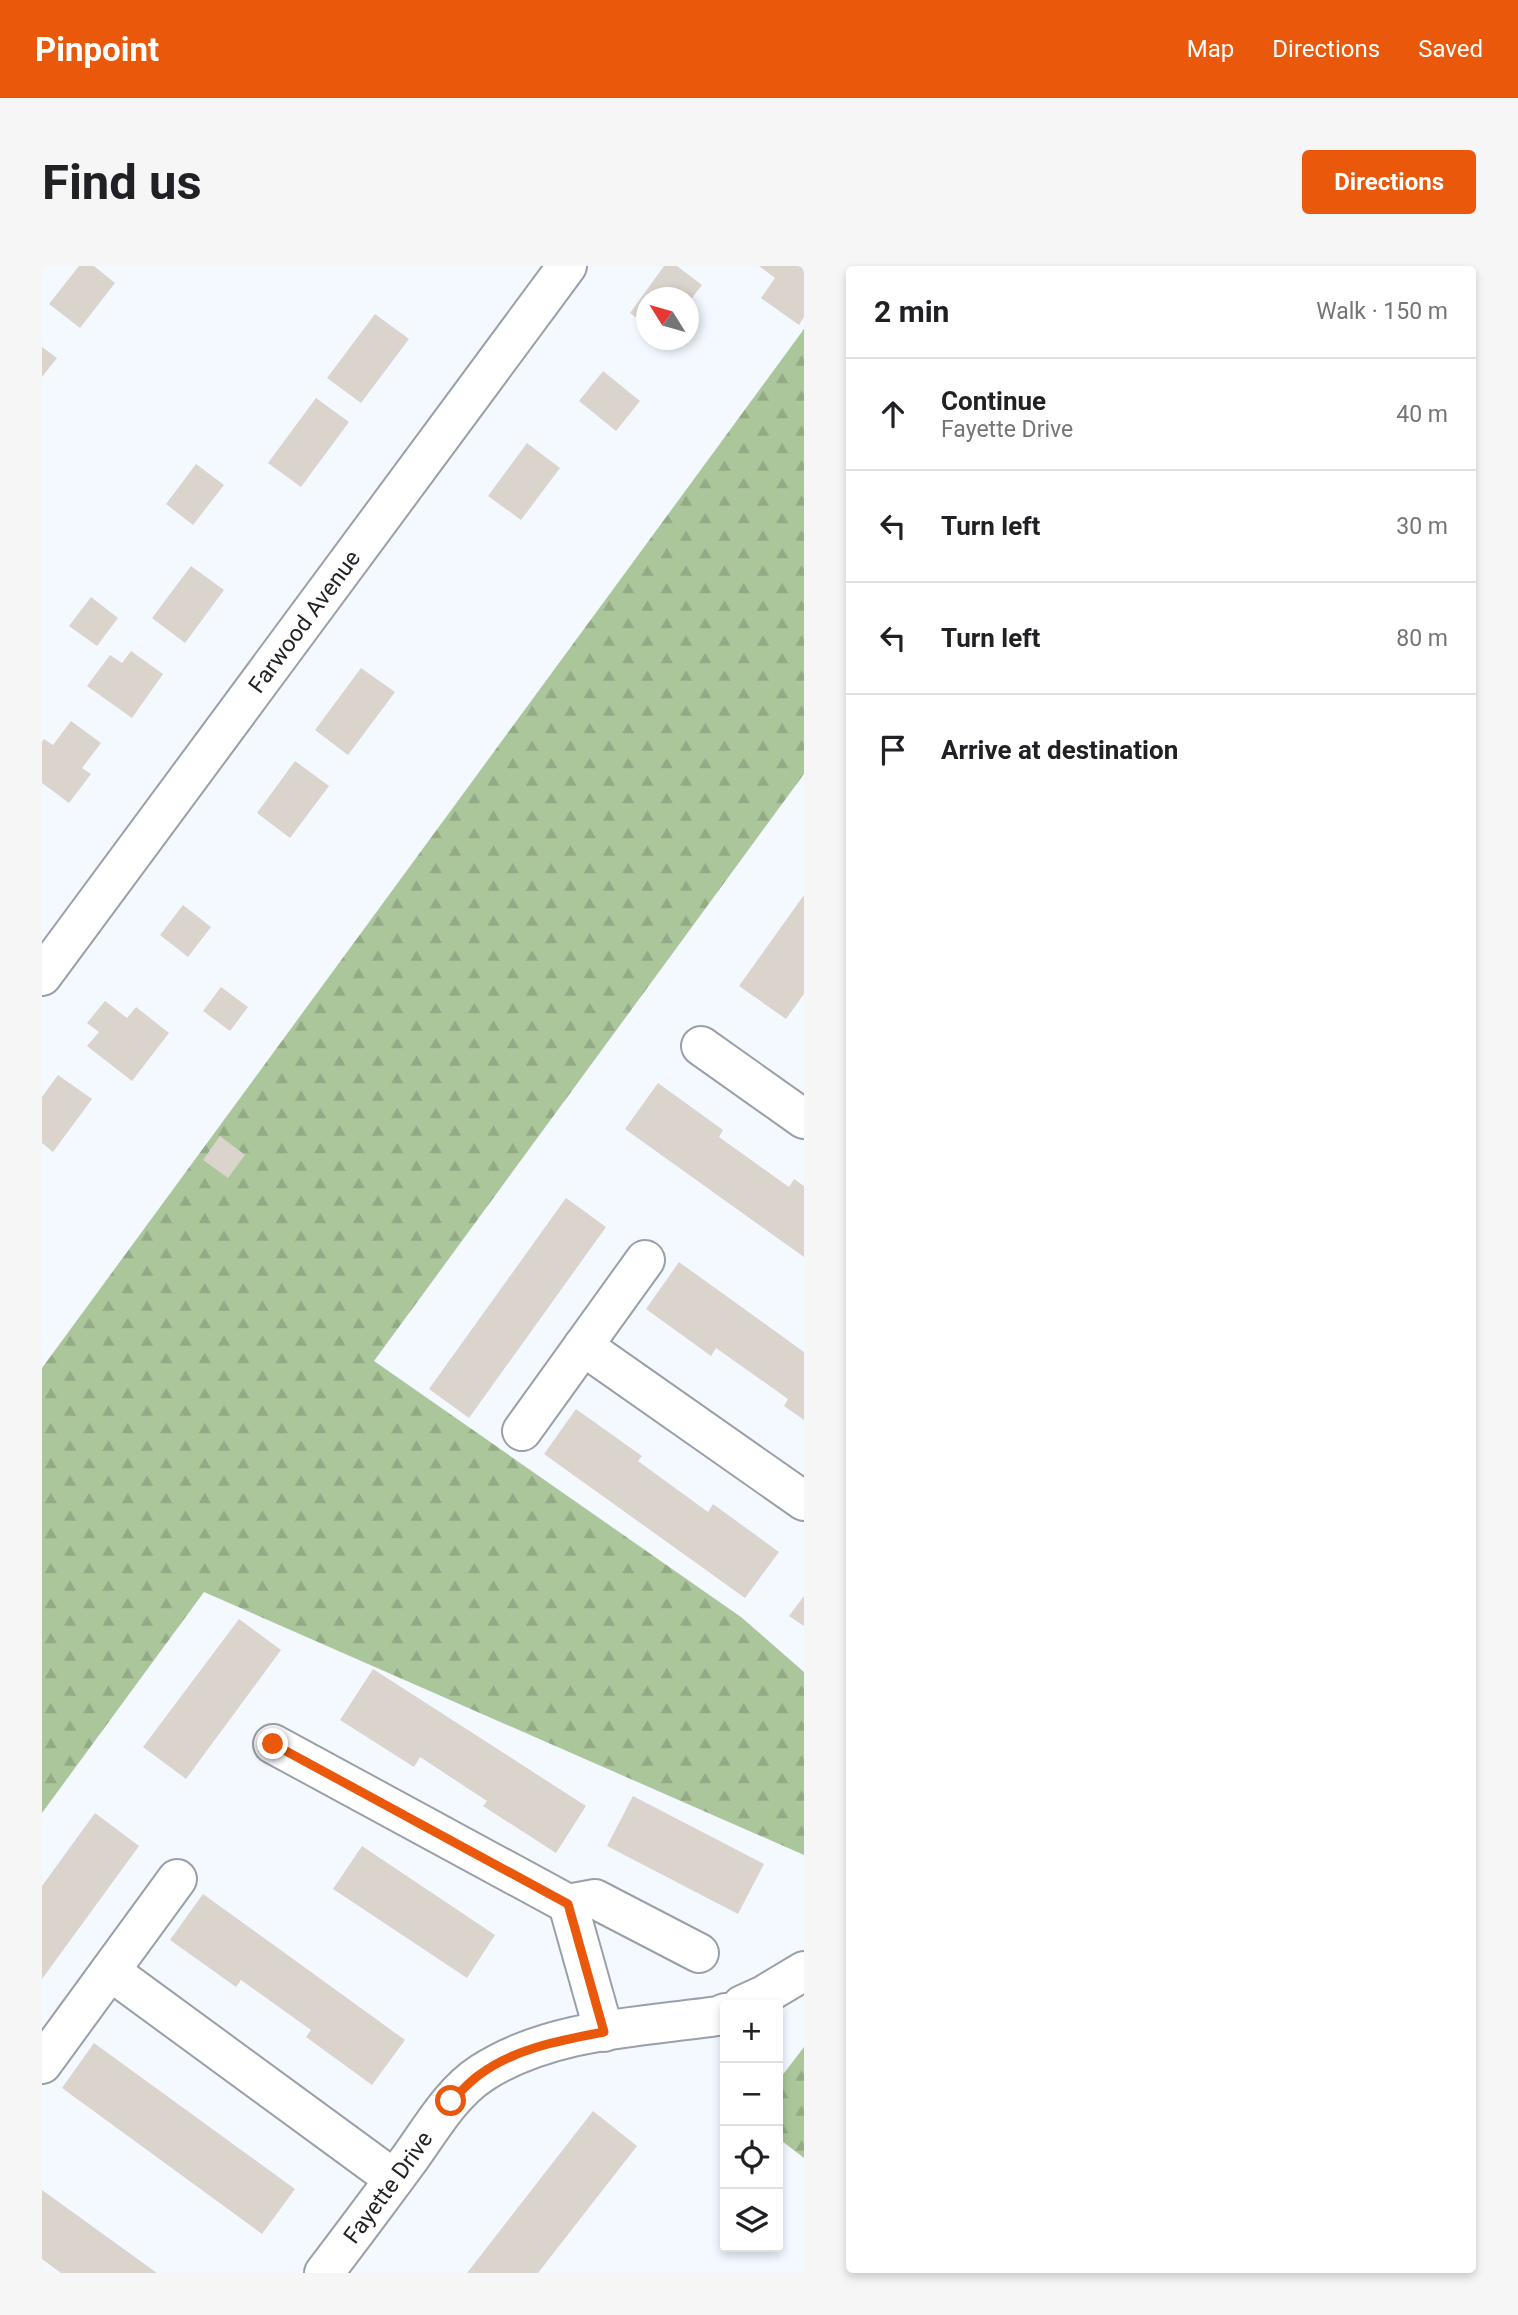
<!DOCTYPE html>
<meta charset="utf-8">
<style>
:root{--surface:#fff;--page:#f6f6f6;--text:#202124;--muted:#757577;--line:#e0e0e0;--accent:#ea580c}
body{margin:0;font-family:Roboto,sans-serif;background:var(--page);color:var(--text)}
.controls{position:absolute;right:21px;bottom:21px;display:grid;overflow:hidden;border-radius:7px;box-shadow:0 4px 10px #0003}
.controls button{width:63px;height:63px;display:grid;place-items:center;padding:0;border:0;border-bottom:2px solid var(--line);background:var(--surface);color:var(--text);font:35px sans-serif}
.compass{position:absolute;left:594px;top:21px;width:63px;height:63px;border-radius:50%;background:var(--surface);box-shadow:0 4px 10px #0003;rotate:307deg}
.stop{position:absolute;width:21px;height:21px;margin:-16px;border:5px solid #ea580c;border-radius:50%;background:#fff}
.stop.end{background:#ea580c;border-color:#fff;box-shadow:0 2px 7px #0008}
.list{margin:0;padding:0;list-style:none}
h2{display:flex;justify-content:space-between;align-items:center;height:91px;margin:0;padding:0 28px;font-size:30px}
h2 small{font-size:23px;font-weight:400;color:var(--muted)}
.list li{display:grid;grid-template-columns:46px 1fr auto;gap:21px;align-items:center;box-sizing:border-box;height:112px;padding:0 28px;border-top:2px solid var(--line)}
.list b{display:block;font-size:26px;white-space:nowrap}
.list p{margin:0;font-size:23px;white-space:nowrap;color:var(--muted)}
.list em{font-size:23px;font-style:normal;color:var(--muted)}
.icon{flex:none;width:38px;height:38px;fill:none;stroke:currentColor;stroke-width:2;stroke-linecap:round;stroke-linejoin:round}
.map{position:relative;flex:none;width:762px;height:2007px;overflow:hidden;border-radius:7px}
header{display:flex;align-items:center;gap:42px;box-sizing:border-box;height:98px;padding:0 35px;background:var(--accent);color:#fff}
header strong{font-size:33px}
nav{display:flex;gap:38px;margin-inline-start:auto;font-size:24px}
.intro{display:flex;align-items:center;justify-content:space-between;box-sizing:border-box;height:168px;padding:0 42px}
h1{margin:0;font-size:49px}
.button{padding:18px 32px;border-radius:7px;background:var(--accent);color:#fff;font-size:24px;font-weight:700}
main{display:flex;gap:42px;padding:0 42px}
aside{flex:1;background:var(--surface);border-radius:7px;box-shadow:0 4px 10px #0003}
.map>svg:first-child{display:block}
.forest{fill:url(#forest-firs)}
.building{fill:#dbd4cd}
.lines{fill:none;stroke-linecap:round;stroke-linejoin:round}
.minor-casing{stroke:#9aa0a8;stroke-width:42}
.minor{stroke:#fff;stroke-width:38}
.route{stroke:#ea580c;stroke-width:9}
.labels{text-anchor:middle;stroke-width:5;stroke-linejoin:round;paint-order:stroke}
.street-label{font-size:23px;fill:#212326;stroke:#f3f9ff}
</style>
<header>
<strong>Pinpoint</strong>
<nav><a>Map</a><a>Directions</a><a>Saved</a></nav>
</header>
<div class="intro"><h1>Find us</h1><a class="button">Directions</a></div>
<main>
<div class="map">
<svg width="762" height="2007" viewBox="0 0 762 2007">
<defs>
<pattern id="forest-firs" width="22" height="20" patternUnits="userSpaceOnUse" patternTransform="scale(1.75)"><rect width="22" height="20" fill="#acc69c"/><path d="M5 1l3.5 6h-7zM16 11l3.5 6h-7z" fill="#94aa86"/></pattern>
</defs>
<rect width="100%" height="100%" fill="#f3f9ff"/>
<g class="forest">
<path d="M762 63V508L332 1095 699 1351 762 1406V1589L162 1326 0 1547V1102Z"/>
<path d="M762 1781V1892L736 1872V1815Z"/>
</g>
<g class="building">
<path d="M37 0H52L73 17 38 62 7 38Z"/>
<path d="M622 0H635L660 19 646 37V32H604V59L588 47Z"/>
<path d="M717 0H762V51L757 59 719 32 733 12Z"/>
<path d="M333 48 367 73 319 137 285 112Z"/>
<path d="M0 81 15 92 0 111Z"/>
<path d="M561 105 598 135 574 165 537 135Z"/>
<path d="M274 132 307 156 259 221 226 197Z"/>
<path d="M485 177 518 202 479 254 446 230Z"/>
<path d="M154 198 182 219 151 259 124 238Z"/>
<path d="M149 300 182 324 143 377 110 352Z"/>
<path d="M49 331 76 352 55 380 27 360Z"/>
<path d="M89 385 121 408 90 452 45 420 68 389 80 397Z"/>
<path d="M319 402 353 426 306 489 273 464Z"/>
<path d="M29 455 59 477 40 502 49 508 27 537 0 517V476L2 473 11 479Z"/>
<path d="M253 495 287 520 248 572 215 547Z"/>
<path d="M762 629V728L744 753 697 720Z"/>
<path d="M141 639 169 661 146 691 118 669Z"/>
<path d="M179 721 206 741 188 765 161 745Z"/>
<path d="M63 735 85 752 94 741 127 767 90 815 45 780 57 766 45 757Z"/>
<path d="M16 809 50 833 11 886 0 877V831Z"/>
<path d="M616 817 681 864 677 871 747 921 752 913 762 920V991L583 863Z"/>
<path d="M178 870 203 889 186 912 161 894Z"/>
<path d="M524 932 564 961 427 1152 387 1123Z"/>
<path d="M637 996 762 1086V1154L742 1140 746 1133 674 1082 669 1090 604 1043Z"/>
<path d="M534 1143 600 1190 596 1195 666 1246 671 1238 737 1286 703 1332 502 1188Z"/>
<path d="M762 1330V1360L747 1350Z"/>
<path d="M197 1353 239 1384 144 1513 101 1481Z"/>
<path d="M331 1403 544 1540 514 1587 441 1540 445 1535 378 1491 372 1501 298 1454Z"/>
<path d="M591 1530 722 1598 696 1648 565 1580Z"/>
<path d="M53 1547 97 1580 0 1713V1620Z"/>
<path d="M320 1580 453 1669 425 1712 291 1623Z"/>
<path d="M161 1628 363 1774 330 1819 264 1771 269 1764 199 1714 194 1721 128 1674Z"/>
<path d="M52 1777 253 1923 220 1968 20 1822Z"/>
<path d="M551 1845 595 1880 496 2007H425Z"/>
<path d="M0 1924 115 2007H19L0 1993Z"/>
</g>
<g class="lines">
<g class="minor-casing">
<g id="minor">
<path id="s1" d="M0 710 525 0"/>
<path d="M659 780 762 853"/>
<path d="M541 1080 762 1235"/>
<path d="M480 1165 603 994"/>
<path d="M231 1478 526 1638 553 1633 657 1687"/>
<path d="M526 1638 562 1766"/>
<path d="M68 1705 352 1913"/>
<path d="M700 1739 722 1729 762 1705"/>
<path d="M0 1798 135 1613"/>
<path id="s2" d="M282 2007C311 1969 340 1930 368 1892 389 1863 409 1827 440 1807 508 1763 597 1761 676 1750L683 1747"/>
</g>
</g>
<use href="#minor" class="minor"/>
</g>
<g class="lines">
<path class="route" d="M231 1478 526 1638 562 1766C520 1774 473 1782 437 1809 427 1816 418 1827 409 1835"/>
</g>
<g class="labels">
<g class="street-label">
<text dy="8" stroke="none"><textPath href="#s1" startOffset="441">Farwood Avenue</textPath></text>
<text dy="8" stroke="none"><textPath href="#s2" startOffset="107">Fayette Drive</textPath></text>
</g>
</g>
</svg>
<div class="controls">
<button>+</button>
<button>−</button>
<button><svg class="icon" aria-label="locate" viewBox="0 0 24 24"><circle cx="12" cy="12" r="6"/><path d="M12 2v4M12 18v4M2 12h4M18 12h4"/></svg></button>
<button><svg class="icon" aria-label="layers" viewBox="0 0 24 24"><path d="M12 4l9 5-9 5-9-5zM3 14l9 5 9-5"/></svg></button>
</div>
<svg class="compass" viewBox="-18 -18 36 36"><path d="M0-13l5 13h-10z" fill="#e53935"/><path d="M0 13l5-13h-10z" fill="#757577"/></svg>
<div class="stop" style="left:409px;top:1835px"></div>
<div class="stop end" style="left:231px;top:1478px"></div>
</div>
<aside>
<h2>2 min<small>Walk · 150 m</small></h2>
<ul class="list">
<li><svg class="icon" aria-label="ahead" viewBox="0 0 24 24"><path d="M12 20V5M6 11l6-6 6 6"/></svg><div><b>Continue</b><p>Fayette Drive</p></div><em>40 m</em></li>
<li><svg class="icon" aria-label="left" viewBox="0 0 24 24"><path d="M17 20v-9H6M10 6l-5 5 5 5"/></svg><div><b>Turn left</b></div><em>30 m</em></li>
<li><svg class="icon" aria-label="left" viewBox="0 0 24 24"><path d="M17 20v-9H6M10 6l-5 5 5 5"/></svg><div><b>Turn left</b></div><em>80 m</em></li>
<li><svg class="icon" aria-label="arrive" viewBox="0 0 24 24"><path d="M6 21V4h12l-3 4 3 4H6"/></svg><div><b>Arrive at destination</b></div></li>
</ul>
</aside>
</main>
